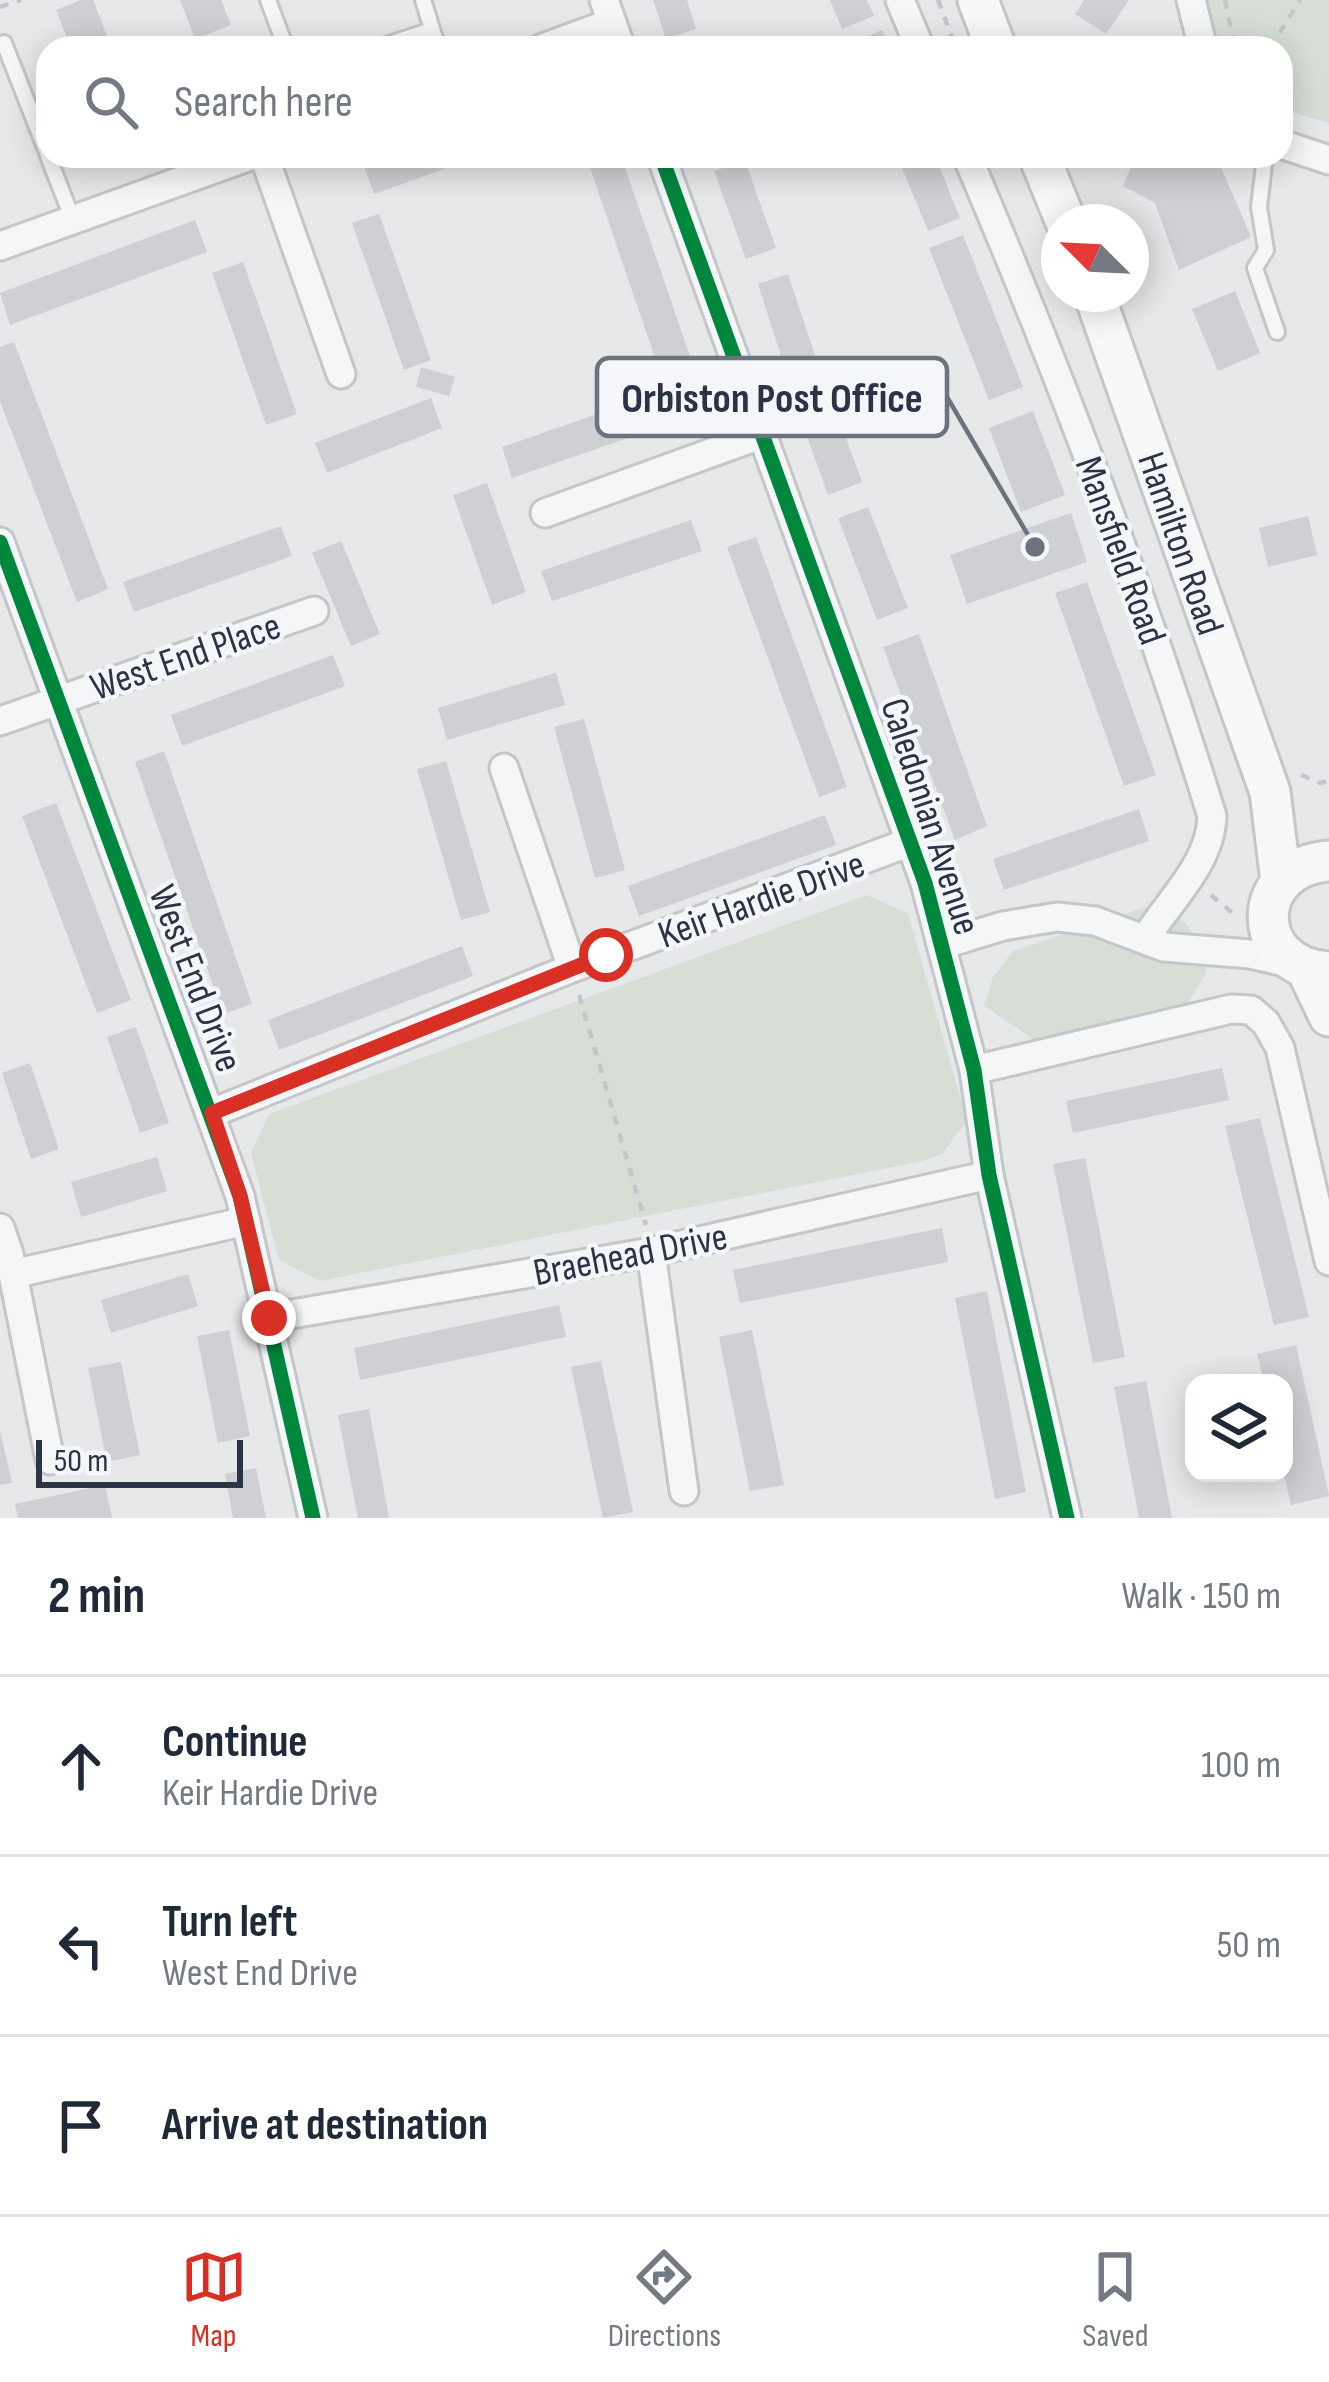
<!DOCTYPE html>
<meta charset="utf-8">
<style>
:root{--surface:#fff;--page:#f6f6f7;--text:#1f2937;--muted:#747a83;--line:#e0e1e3;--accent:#d93025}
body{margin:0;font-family:"Sofia Sans Condensed",sans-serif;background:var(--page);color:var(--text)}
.controls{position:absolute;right:36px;bottom:36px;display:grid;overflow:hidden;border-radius:24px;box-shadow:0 6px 30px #0003}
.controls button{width:108px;height:108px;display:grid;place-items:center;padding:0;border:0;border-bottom:3px solid var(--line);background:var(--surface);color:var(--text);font:60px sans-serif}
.compass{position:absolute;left:1041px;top:204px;width:108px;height:108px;border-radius:50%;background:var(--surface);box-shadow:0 6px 30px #0003;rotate:294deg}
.scale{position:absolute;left:36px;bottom:30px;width:207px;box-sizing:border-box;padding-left:12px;border:6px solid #2b3445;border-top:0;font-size:33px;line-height:42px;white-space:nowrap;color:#2b3445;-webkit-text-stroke:9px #f4f6f9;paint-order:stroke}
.stop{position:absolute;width:36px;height:36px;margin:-27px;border:9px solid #d93025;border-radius:50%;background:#fff}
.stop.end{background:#d93025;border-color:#fff;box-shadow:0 3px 12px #0008}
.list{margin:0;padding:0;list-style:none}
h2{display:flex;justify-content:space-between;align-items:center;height:156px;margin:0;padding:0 48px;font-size:51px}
h2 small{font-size:39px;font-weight:400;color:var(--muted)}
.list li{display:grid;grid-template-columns:78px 1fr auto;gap:36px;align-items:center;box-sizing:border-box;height:180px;padding:0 48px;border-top:3px solid var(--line)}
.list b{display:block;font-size:45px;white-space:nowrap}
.list p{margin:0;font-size:39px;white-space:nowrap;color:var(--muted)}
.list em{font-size:39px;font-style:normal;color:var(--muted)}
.icon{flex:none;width:66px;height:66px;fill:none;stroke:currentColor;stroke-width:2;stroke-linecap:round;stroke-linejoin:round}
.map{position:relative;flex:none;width:1329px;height:1518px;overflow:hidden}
.search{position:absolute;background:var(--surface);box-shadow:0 6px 30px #0003;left:36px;right:36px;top:36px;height:132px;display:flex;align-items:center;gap:30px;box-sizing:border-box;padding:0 42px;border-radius:36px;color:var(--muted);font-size:45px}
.sheet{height:696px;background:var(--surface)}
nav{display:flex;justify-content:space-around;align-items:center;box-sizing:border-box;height:168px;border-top:3px solid var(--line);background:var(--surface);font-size:33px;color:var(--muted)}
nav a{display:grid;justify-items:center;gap:6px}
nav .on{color:var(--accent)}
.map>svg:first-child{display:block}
.green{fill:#d6ded6}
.building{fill:#ced0d3}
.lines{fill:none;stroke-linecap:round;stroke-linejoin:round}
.lane-casing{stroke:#c4c6c8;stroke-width:20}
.street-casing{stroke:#c4c6c8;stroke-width:33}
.secondary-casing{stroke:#c4c6c8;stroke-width:45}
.path{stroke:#c5c6ca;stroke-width:4.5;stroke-dasharray:9 9;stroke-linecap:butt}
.lane{stroke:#f5f6f7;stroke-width:14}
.street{stroke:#f5f6f7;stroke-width:27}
.secondary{stroke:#f8f8f8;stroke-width:39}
.cycleway-casing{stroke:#f4f6f9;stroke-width:22}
.cycleway{stroke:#00873e;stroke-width:15}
.route{stroke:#d93025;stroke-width:15}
.labels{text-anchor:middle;stroke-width:9;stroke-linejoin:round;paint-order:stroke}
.street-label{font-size:39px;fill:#2b3445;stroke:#f4f6f9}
.leader{fill:none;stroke:#6c737f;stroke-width:4.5}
.callout-dot{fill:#6c737f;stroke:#f4f6f9;stroke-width:4.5}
.callout{fill:#f4f6f9;stroke:#6c737f;stroke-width:4.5}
.callout-label{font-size:42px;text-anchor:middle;font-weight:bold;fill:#2b3445}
</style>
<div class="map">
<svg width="1329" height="1518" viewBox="0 0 1329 1518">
<rect width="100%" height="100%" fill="#e6e8ea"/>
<g class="green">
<path d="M1194 0H1329V123L1281 109V48H1206Z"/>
<path d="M867 895 908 914 967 1121 942 1154 922 1161 320 1281 279 1260 251 1153 269 1114Z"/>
<path d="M1146 907C1192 913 1191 932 1207 971L1187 1005 1036 1041 984 1006 993 977 1013 951Z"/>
</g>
<g class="building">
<path d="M81 0H93L112 48H71L56 10Z"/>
<path d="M180 0H221L231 25 195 39Z"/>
<path d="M653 0H687L696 29 666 39Z"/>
<path d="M830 0H867L874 16 842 29Z"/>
<path d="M1084 0H1129L1106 34 1075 14Z"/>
<path d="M882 30 890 48H852L850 44Z"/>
<path d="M384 156H478V157L374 194 363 164Z"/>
<path d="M586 156H621L698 379 666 390Z"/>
<path d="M897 156H935L960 218 928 231Z"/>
<path d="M1135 156H1148L1167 165 1186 156H1197L1221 167 1251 237 1179 270 1155 203 1123 186Z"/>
<path d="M745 161 776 248 746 259 714 171Z"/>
<path d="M379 214 431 360 404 370 352 223Z"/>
<path d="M195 220 207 252 10 325 0 293Z"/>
<path d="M963 235 1023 387 989 400 929 248Z"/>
<path d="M243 262 297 414 266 425 212 273Z"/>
<path d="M788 274 816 358 785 368 758 284Z"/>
<path d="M1235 291 1260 353 1218 371 1192 309Z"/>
<path d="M14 342 108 589 77 602 0 401V347Z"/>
<path d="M421 367 455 377 449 396 416 387Z"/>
<path d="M825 380 862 482 828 495 791 392Z"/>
<path d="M646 397 657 428 512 478 502 447Z"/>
<path d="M431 398 442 428 327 473 315 443Z"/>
<path d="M1033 411 1065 495 1021 512 989 428Z"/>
<path d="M487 483 526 592 492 605 453 495Z"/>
<path d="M868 507 908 608 877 620 838 518Z"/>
<path d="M1071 513 1087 562 967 604 950 555Z"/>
<path d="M1308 516 1317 555 1268 567 1259 528Z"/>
<path d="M691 520 702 551 552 601 541 571Z"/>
<path d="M281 526 292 556 134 612 123 582Z"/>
<path d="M756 537 847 787 819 797 727 547Z"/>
<path d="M341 541 380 634 351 646 312 553Z"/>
<path d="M1087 582 1156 775 1124 786 1055 593Z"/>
<path d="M919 634 987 826 955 840 883 647Z"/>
<path d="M333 655 345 686 182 746 171 715Z"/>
<path d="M556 673 565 705 447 740 438 708Z"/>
<path d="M584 719 625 870 595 878 554 727Z"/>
<path d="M164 751 252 1004 223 1014 135 762Z"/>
<path d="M446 761 490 912 461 920 417 769Z"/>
<path d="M56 803 131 1000 97 1013 22 816Z"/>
<path d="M1139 809 1149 841 1004 890 993 859Z"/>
<path d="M825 815 836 845 639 916 628 886Z"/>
<path d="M462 946 473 976 279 1050 268 1020Z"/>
<path d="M136 1027 169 1123 140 1133 107 1037Z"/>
<path d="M30 1063 59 1149 31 1159 2 1073Z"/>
<path d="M1222 1068 1229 1100 1073 1133 1066 1101Z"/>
<path d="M1260 1118 1309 1317 1274 1325 1225 1126Z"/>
<path d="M157 1157 167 1191 81 1217 71 1182Z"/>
<path d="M1085 1158 1125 1357 1093 1363 1053 1164Z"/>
<path d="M942 1228 948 1262 740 1303 733 1270Z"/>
<path d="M188 1274 198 1306 111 1333 101 1300Z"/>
<path d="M987 1291 1026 1492 995 1499 955 1298Z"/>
<path d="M559 1305 566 1337 360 1380 354 1348Z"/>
<path d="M229 1330 250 1436 218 1443 197 1336Z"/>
<path d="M752 1330 784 1485 750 1491 719 1337Z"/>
<path d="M1296 1345 1329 1496 1291 1505 1284 1474V1383H1264L1257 1354Z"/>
<path d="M601 1361 633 1512 603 1518 571 1367Z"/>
<path d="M121 1362 140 1455 107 1462 88 1368Z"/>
<path d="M1146 1381 1172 1518H1139L1114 1387Z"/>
<path d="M369 1409 389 1518H358L338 1415Z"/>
<path d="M0 1430 12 1483 0 1485Z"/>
<path d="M256 1468 266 1518H233L225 1474Z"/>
<path d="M105 1485 112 1518H18L15 1504Z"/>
</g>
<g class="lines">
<g class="lane-casing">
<g id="lane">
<path d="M268 0 286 48"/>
<path d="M423 0 438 48"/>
<path d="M4 43 48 155"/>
<path d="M377 48 432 30"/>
<path d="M48 156 73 220"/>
<path d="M1265 156 1259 207 1266 250 1255 268 1277 332"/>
</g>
</g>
<g class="street-casing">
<g id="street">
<path d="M604 0 621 48"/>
<path d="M900 0 920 48"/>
<path d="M1191 0 1203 48"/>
<path d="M543 48 611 23"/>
<path d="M1281 144 1329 160"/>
<path d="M264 156 341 374"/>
<path d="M661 156 925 883 974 1070 989 1175 1067 1518"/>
<path d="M967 156C1059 372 1143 592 1212 816 1211 863 1169 901 1145 939"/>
<path d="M0 246 250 156"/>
<path d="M545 513 763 434"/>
<path d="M0 542 240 1196 313 1518"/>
<path d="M0 721 314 611"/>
<path d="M504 768 572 968"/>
<path d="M941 945 1003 926 1057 917 1095 921 1164 947 1250 954 1294 964"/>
<path d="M974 1070 1231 1009 1251 1010 1266 1023 1280 1048 1329 1261"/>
<path d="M212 1113 572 968 910 842"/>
<path d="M0 1228 9 1254 50 1460"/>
<path d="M651 1252 684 1491"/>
<path d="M13 1274 246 1221"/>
<path d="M269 1318 651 1252 989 1175"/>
</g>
</g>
<g class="secondary-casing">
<g id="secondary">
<path d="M978 0 996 48"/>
<path d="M1039 156 1066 222"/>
<path d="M1094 294 1270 792 1281 881"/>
<path d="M1329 861C1248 867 1248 967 1329 972"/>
<path d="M1307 970 1329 1016"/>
</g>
</g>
<g class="path">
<path d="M938 0 956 48"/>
<path d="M1225 0 1235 48"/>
<path d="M0 7 21 0"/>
<path d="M1270 48 1300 0"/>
<path d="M1301 775 1320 783 1329 781"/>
<path d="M1211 895 1235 915"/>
<path d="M579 995 646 1225"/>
</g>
<use href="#lane" class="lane"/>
<use href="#street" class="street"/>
<use href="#secondary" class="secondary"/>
<g class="cycleway-casing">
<g id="cycleway">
<path d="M661 156 925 883 974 1070 989 1175 1067 1518"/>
<path d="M0 542 240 1196 313 1518"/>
</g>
</g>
<use href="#cycleway" class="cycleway"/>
</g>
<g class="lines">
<path class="route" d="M269 1318 240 1196 212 1113 606 955"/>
</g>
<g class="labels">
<g class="street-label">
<text transform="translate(1182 543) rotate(71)" y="14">Hamilton Road</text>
<text transform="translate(1122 550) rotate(70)" y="14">Mansfield Road</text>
<text transform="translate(185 655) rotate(-19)" y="14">West End Place</text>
<text transform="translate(932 816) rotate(72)" y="14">Caledonian Avenue</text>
<text transform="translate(761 898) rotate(-20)" y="14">Keir Hardie Drive</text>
<text transform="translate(197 978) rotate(69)" y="14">West End Drive</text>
<text transform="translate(630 1253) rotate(-11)" y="14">Braehead Drive</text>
</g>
</g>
<path class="leader" d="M1035 547L947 397"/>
<circle class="callout-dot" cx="1035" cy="547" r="12"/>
<rect class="callout" x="597" y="358" width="350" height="78" rx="12"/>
<g class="callout-label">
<text x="772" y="412">Orbiston Post Office</text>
</g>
</svg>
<div class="controls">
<button><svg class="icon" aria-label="layers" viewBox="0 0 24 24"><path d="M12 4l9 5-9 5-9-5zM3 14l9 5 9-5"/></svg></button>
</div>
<svg class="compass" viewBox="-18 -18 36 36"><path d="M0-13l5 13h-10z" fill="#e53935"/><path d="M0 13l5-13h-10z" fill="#747a83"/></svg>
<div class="scale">50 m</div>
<div class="stop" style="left:606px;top:955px"></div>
<div class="stop end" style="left:269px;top:1318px"></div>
<div class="search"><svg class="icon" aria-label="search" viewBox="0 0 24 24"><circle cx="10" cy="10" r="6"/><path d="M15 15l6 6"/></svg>Search here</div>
</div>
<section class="sheet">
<h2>2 min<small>Walk · 150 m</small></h2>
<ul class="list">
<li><svg class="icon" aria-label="ahead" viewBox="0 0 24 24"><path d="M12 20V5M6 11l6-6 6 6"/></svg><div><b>Continue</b><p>Keir Hardie Drive</p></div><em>100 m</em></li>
<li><svg class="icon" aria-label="left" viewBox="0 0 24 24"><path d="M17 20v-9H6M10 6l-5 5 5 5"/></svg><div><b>Turn left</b><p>West End Drive</p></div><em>50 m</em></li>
<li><svg class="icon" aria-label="arrive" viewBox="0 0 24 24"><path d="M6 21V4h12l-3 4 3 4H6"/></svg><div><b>Arrive at destination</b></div></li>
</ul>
</section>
<nav>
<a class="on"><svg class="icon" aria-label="map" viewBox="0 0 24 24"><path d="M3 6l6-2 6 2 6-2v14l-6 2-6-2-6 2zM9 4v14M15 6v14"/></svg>Map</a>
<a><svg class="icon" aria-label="directions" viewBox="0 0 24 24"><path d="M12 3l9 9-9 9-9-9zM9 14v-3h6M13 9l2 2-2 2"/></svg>Directions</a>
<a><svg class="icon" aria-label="saved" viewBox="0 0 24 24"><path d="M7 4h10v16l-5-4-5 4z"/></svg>Saved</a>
</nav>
